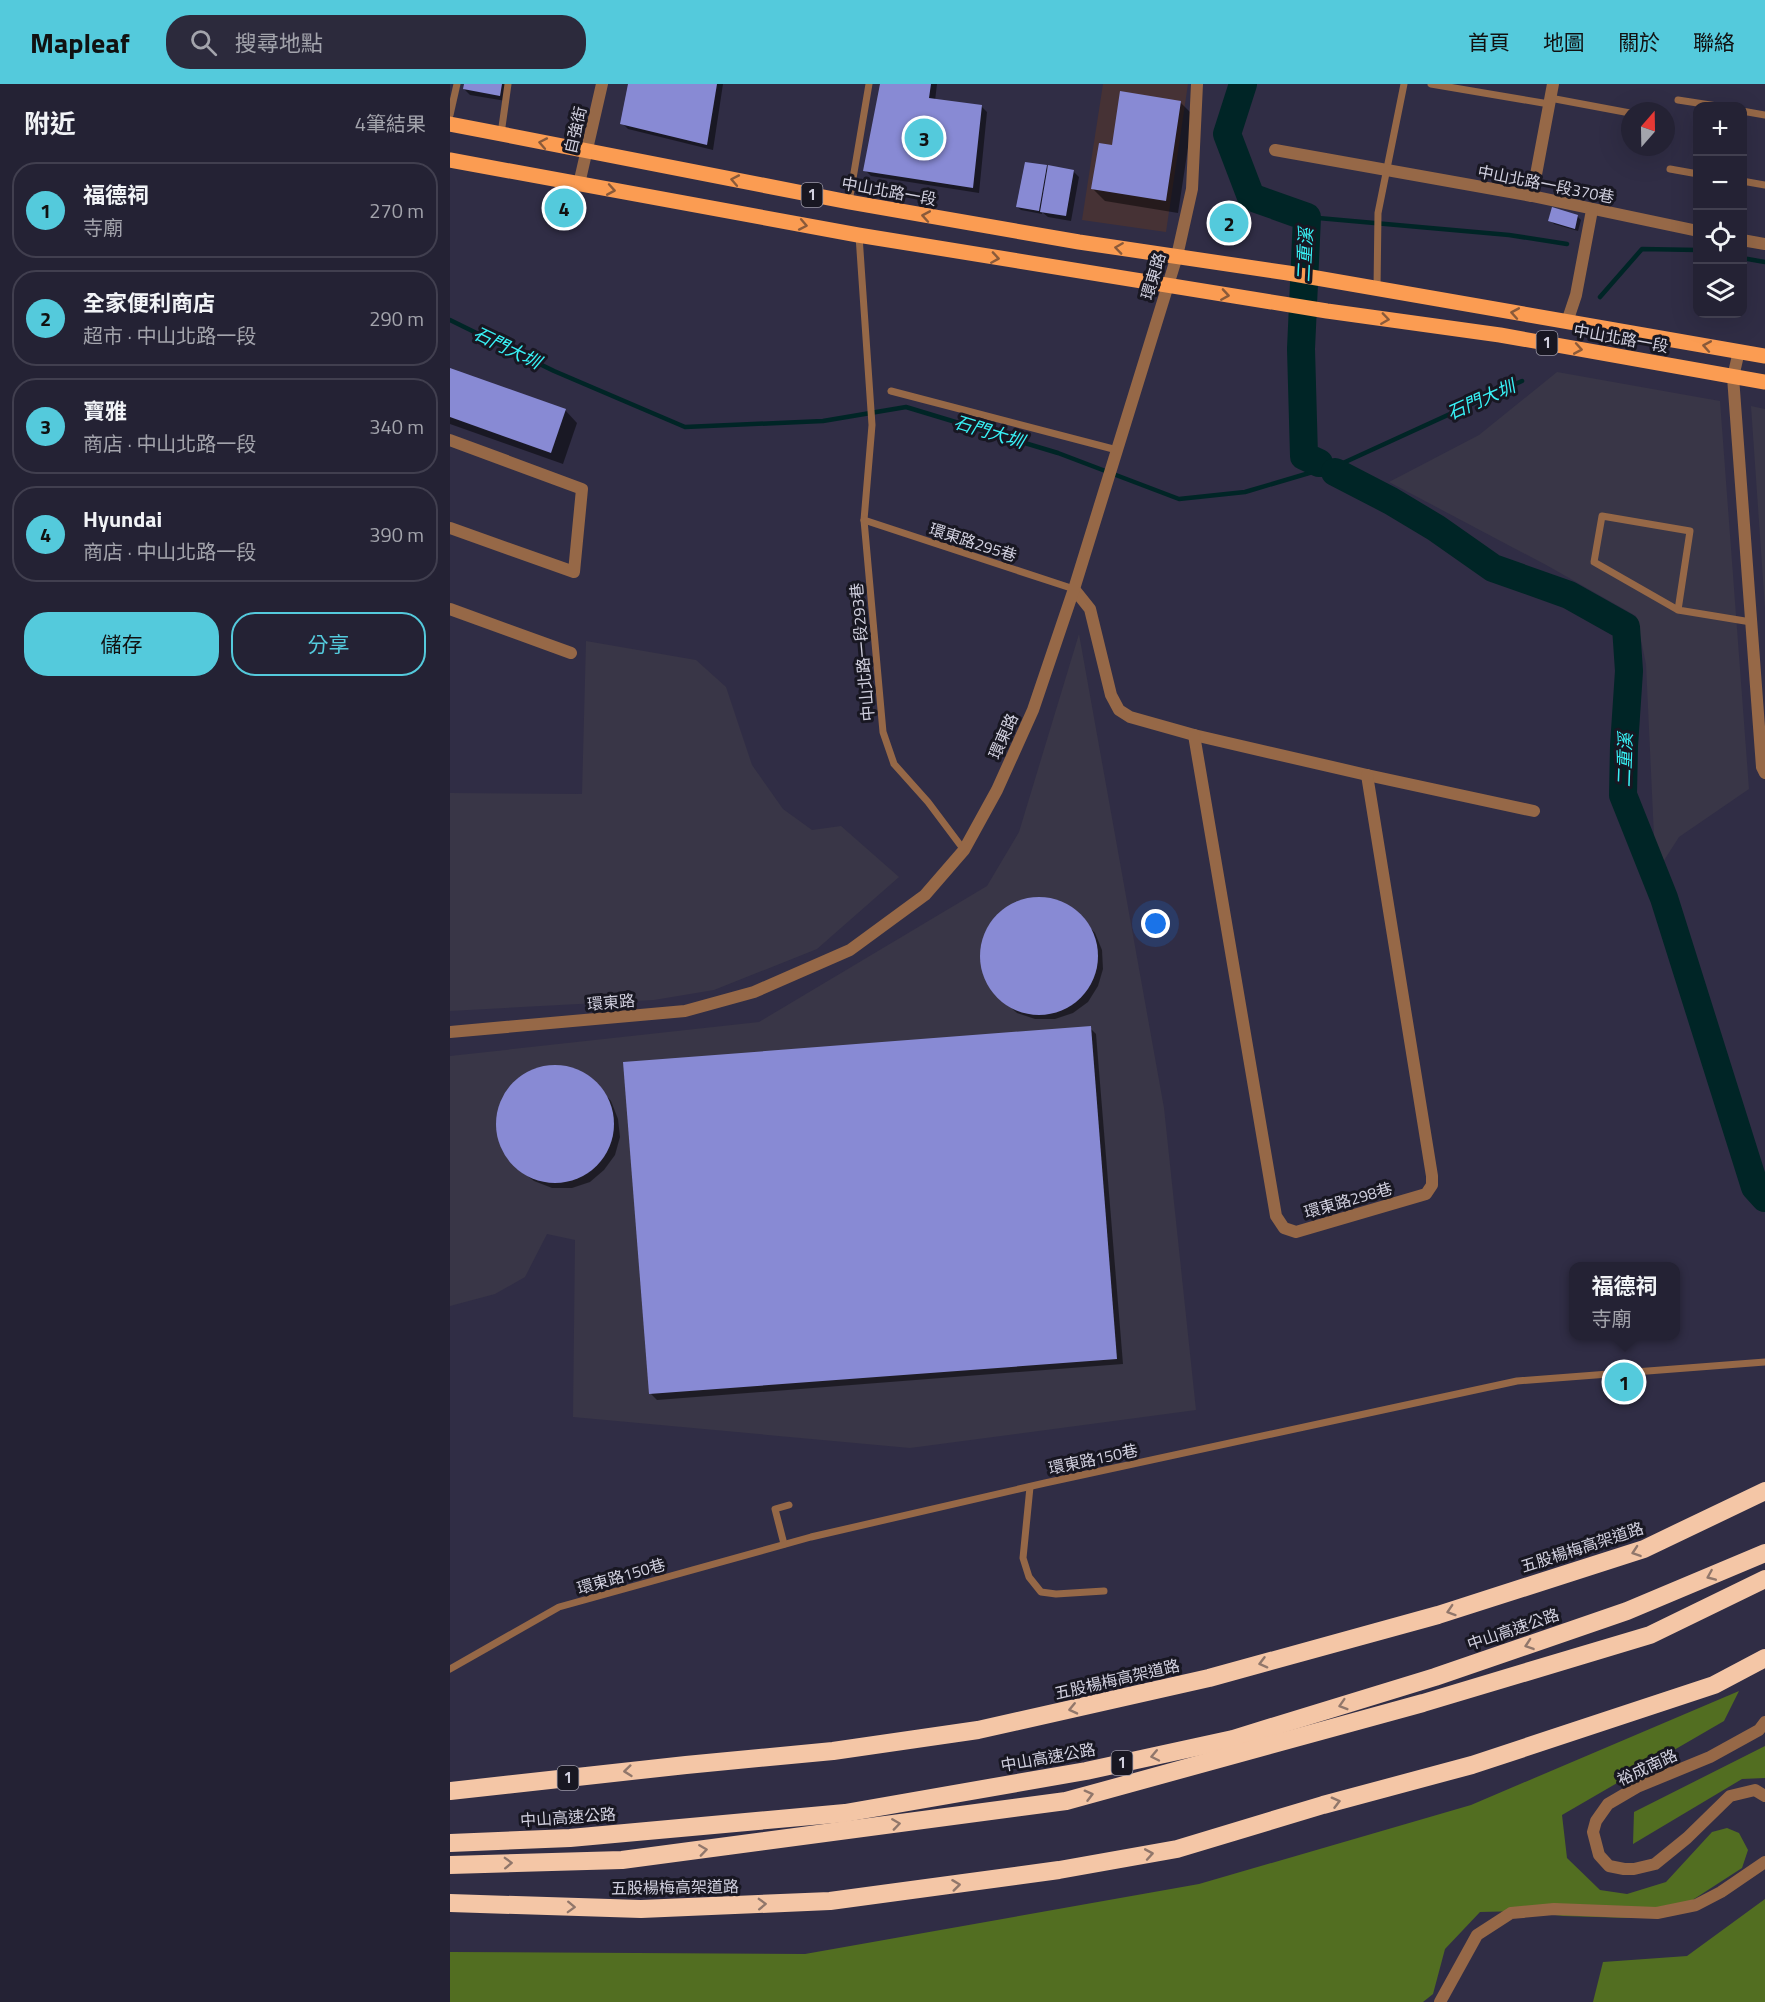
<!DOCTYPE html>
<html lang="zh-TW">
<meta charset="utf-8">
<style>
:root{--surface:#242234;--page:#2c2a3c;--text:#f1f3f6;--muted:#a3a4ac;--line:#413f4f;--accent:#54cadc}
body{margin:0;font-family:"Titillium Web","Noto Sans TC",sans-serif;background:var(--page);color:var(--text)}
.controls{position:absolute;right:18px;top:18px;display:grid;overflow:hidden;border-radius:12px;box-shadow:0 6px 24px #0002}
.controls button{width:54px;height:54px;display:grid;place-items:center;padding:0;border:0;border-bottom:2px solid var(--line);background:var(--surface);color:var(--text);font:30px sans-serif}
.compass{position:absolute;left:1171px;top:18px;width:54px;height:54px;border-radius:50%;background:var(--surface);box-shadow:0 6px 24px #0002;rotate:20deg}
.you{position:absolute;left:706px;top:840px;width:21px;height:21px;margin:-15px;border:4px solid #fff;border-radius:50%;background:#1a73e8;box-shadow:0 0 0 9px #1a73e833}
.badge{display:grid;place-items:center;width:39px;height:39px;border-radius:50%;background:var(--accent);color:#111;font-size:20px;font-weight:700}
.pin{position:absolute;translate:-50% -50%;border:3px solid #fff;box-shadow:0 2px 6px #0006}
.popup{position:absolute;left:1119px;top:1178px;width:111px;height:78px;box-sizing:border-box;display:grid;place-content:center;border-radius:12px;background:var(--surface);filter:drop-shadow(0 2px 4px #0005);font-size:20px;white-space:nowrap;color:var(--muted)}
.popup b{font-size:22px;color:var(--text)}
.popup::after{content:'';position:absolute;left:50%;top:100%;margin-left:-12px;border:12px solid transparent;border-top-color:var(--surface)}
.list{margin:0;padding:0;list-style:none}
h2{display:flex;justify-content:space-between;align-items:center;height:78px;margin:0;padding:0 24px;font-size:26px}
h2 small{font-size:20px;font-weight:400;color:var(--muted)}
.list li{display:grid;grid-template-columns:39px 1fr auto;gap:18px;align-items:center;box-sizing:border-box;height:96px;margin:0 12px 12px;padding:0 12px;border:2px solid var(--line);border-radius:24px}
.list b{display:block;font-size:22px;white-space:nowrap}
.list p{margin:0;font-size:20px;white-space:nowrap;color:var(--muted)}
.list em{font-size:20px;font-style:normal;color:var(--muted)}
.actions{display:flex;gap:12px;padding:18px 24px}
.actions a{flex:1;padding:14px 0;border:2px solid var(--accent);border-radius:24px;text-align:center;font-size:21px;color:var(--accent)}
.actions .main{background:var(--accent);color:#111}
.icon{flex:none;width:33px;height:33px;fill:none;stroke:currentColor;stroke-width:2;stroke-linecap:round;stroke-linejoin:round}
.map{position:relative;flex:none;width:1315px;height:1918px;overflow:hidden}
header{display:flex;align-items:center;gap:36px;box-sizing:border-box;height:84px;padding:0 30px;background:var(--accent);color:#111}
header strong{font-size:28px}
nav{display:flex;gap:33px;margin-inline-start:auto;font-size:21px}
.search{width:420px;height:54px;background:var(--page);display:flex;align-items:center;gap:15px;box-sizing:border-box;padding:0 21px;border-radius:24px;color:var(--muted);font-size:22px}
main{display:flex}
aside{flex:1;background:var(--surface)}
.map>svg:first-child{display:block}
.industrial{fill:#393647}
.medical{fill:#463235}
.forest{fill:#526e21}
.shadow{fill:#0007}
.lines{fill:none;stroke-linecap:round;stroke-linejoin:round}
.stream{stroke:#002526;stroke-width:4.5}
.river{stroke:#002526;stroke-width:28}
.building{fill:#888ad4}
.service{stroke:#966847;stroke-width:7}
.minor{stroke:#966847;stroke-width:12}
.tertiary{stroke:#966847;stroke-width:12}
.primary{stroke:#fb9c52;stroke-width:15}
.motorway{stroke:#f4c6a6;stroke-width:18}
.oneway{stroke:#8a5a3a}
.oneway2{stroke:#91776b}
.labels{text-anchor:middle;stroke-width:6;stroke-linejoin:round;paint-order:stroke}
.shield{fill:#181722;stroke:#9a98a6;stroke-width:1.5}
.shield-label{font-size:15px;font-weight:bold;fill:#d1d0df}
.street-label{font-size:16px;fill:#d1d0df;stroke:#181722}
.water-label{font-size:18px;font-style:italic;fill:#38f2f6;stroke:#181722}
</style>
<header>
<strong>Mapleaf</strong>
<div class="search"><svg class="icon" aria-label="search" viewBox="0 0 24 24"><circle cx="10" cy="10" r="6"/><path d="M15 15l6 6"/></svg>搜尋地點</div>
<nav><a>首頁</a><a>地圖</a><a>關於</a><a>聯絡</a></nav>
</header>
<main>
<aside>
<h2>附近<small>4筆結果</small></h2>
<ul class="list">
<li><span class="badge">1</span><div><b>福德祠</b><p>寺廟</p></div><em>270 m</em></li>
<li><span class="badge">2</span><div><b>全家便利商店</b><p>超市 · 中山北路一段</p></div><em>290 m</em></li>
<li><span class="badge">3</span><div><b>寶雅</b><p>商店 · 中山北路一段</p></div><em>340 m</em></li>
<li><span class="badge">4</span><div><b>Hyundai</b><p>商店 · 中山北路一段</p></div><em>390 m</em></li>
</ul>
<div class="actions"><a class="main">儲存</a><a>分享</a></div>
</aside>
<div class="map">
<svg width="1315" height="1918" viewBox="0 0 1315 1918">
<rect width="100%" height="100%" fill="#302d45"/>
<g class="industrial">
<path d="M1107 288 1270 317 1299 705 1229 753 1213 778 1204 753 1196 580 1186 532 1098 482 939 398 1029 351Z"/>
<path d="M1301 322 1315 325V525Z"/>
<path d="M629 550 714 1024 746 1326 460 1364 123 1333 125 1156 97 1150 75 1193 45 1210 0 1222V972L309 938 537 802 569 748Z"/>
<path d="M136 557 246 576 276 603 302 681 333 725 362 746 391 742 449 793 367 865 264 906 204 916 0 927V709L132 710Z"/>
</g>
<path class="medical" d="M653 0H738L716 148 632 136Z"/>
<g class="forest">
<path d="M1289 1607 1274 1637 1112 1731 1117 1774 1150 1806 1177 1810 1216 1798 1262 1748 1277 1744 1289 1749 1298 1766 1292 1784 1227 1826 1178 1834 1113 1832 1072 1827 1030 1828 995 1865 983 1910 973 1918H0V1868L355 1870 749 1800 1021 1721Z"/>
<path d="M1315 1662V1694L1292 1695 1183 1760 1184 1728Z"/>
<path d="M1315 1815V1918H1143L1153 1878 1237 1872Z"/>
</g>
<g class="shadow">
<path d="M15 0H59L56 17 20 11 14 5Z"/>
<path d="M179 0H273L263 66 178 45 172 39Z"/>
<path d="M431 0H487L485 17 531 22 537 28 529 109 421 92 415 86Z"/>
<path d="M672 9 731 19 743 31 728 129 655 117 643 105 663 63Z"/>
<path d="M596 83 599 86 623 87 629 93 621 137 598 133 592 128V130L571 126 567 123Z"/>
<path d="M1127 132 1131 136 1128 147 1104 140 1100 136Z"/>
<path d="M0 286 115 326 127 339 113 380 0 340Z"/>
<path d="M592 815 610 819 626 828 645 849 652 866 653 885 648 902 638 918 623 929 605 935H585L567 929 552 916 535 893 531 874 534 855 543 837 557 824 573 816Z"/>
<path d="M640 944 646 950 673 1280 207 1316 201 1310Z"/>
<path d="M109 983 127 987 143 997 161 1017 168 1035 170 1053 165 1071 154 1086 140 1098 122 1104H102L84 1097 68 1085 52 1061 48 1042 50 1023 59 1006 73 992 90 985Z"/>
</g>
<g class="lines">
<g class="stream">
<path d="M857 133 1059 151 1117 160"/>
<path d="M1292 174 1315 178"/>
<path d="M1150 213 1192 165 1248 166"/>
<path d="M0 236 104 287 235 343 373 337 456 323 608 369 729 415 795 408 893 379 1072 297"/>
</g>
<g class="river">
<path d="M793 0 777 50 801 113 857 133 851 265 854 372 869 379"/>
<path d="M885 388 941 417 986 444 1043 484 1119 511 1176 543 1179 587 1174 662 1173 711 1214 814 1305 1103 1315 1114"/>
</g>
</g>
<g class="building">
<path d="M14 0H52L50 12 13 5Z"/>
<path d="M178 0H267L257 61 170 40Z"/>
<path d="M430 0H481L479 14 532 21 523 104 413 87Z"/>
<path d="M670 7 731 17 716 117 641 105 649 59 662 61Z"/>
<path d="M575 78 597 81 589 127 566 123Z"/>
<path d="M598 81 624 86 616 132 590 128Z"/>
<path d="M1102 123 1128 131 1125 145 1098 137Z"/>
<path d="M0 284 116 325 101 369 0 333Z"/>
<circle cx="589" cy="872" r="59"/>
<path d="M641 942 667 1275 199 1310 173 978Z"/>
<circle cx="105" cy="1040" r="59"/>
<path d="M1169 1292H1179V1303L1169 1304Z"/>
</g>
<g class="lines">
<g class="service">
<path d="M981 0 1099 20"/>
<path d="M1100 14 1180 29"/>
<path d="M1228 16 1267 22"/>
<path d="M1292 27 1315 31"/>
<path d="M0 31 7 0"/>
<path d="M51 50 58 0"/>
<path d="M1220 85 1248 90"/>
<path d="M1292 97 1315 101"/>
<path d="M399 118 419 0"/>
<path d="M409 152 422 341 414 436 433 648 444 680 478 718 514 766"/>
<path d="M927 205 928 129 954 0"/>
<path d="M441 307 667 366"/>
<path d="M414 436 624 505"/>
<path d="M1228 526 1144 478 1152 432 1240 447 1228 526 1301 538"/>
<path d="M580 1403 573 1474 579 1493 591 1508 606 1510 654 1507"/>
<path d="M334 1460 325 1425 339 1421"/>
<path d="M0 1585 109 1523 361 1453 595 1399 1067 1297 1315 1278"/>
</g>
<g class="minor">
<path d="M825 66 1082 112 1248 147"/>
<path d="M129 100 152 0"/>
<path d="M1082 112 1103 0"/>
<path d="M1292 156 1315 160"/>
<path d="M1117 238 1126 211 1142 126"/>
<path d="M1289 267 1283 293 1312 683 1315 689"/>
<path d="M0 356 132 405 124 488 0 444"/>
<path d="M624 505 640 525 661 611 669 626 680 633 744 651 917 691 1084 727"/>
<path d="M0 525 121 569"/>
<path d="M744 651 826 1132 834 1144 846 1148 976 1110 982 1101V1092L917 691"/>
<path d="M1315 1638 1309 1646 1260 1673 1187 1703 1158 1720 1146 1737 1143 1748 1149 1771 1159 1782 1174 1785H1184L1205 1780 1237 1754 1280 1712 1305 1706 1315 1712"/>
<path d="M990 1918 1027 1851 1061 1829 1104 1825 1207 1829 1246 1821 1271 1808 1315 1778"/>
</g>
<path class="tertiary" d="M0 948 235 927 304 908 400 866 475 811 514 766 547 706 583 626 624 505 727 172 742 105 747 0"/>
<g class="primary">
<path d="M0 40 399 118 629 158 838 189 1315 272"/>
<path d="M0 76 408 151 877 227 1050 251 1315 298"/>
</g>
<g class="motorway">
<path d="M0 1707 236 1681 383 1667 528 1646 759 1594 988 1531 1194 1465 1315 1407"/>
<path d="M0 1759 120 1754 395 1729 636 1687 783 1655 985 1593 1177 1527 1315 1469"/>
<path d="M0 1781 172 1776 616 1717 973 1619 1200 1551 1315 1495"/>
<path d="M0 1819 191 1825 380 1817 609 1786 727 1765 873 1721 1022 1681 1264 1601 1315 1574"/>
</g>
</g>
<defs><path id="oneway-chevron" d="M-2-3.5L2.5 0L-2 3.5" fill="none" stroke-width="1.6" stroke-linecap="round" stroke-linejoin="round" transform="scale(1.5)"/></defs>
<g class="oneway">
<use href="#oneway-chevron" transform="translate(93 59) rotate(-169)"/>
<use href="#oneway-chevron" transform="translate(285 96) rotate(-169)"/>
<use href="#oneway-chevron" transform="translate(161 106) rotate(10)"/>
<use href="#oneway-chevron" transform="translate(476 132) rotate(-170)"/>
<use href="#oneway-chevron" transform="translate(353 141) rotate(11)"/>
<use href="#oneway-chevron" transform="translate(669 164) rotate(-172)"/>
<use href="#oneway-chevron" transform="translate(545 174) rotate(9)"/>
<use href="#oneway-chevron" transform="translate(775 211) rotate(9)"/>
<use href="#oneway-chevron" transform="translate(1065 229) rotate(-170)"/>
<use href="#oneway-chevron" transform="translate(935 235) rotate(8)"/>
<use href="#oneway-chevron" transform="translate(1257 262) rotate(-170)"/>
<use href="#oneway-chevron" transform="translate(1128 265) rotate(10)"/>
</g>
<g class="oneway2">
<use href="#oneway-chevron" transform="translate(1186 1468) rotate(161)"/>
<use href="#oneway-chevron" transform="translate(1261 1492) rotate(157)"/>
<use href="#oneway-chevron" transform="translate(1001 1527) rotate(162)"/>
<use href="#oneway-chevron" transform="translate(1079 1561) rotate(161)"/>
<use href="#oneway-chevron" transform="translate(813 1579) rotate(165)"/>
<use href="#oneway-chevron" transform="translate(893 1621) rotate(163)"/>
<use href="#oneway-chevron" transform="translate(623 1625) rotate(167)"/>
<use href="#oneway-chevron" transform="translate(705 1672) rotate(168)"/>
<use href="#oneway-chevron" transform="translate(178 1687) rotate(174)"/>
<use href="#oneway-chevron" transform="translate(639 1711) rotate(-15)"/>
<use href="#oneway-chevron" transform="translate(886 1718) rotate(-15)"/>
<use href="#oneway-chevron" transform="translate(446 1740) rotate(-8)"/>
<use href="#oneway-chevron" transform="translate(253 1766) rotate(-8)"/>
<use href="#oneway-chevron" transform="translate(699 1770) rotate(-10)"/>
<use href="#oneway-chevron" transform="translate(58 1779) rotate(-2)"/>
<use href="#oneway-chevron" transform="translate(506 1801) rotate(-7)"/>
<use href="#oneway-chevron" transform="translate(312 1820) rotate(-2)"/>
<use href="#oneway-chevron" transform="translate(121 1823) rotate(2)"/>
</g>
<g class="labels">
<g class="shield">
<rect x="351.5" y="99" width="21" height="24" rx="4.5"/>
<rect x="1086.5" y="247" width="21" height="24" rx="4.5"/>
<rect x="661.5" y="1667" width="21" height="24" rx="4.5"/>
<rect x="107.5" y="1682" width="21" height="24" rx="4.5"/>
</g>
<g class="shield-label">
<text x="362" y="116">1</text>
<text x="1097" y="264">1</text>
<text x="672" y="1684">1</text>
<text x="118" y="1699">1</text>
</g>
<g class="street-label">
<text transform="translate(125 46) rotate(-77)" y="6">自強街</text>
<text transform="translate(1096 100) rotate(11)" y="6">中山北路一段370巷</text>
<text transform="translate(439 107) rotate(10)" y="6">中山北路一段</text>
<text transform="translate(703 192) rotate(-73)" y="6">環東路</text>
<text transform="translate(1171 254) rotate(10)" y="6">中山北路一段</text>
<text transform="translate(523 458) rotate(18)" y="6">環東路295巷</text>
<text transform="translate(412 568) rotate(-95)" y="6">中山北路一段293巷</text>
<text transform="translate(553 652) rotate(-66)" y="6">環東路</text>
<text transform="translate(161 918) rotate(-5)" y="6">環東路</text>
<text transform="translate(898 1116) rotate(-16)" y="6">環東路298巷</text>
<text transform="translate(643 1375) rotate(-12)" y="6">環東路150巷</text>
<text transform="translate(1132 1463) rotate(-18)" y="6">五股楊梅高架道路</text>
<text transform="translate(171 1492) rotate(-16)" y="6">環東路150巷</text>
<text transform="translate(1063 1545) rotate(-19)" y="6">中山高速公路</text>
<text transform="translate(667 1595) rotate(-13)" y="6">五股楊梅高架道路</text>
<text transform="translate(598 1673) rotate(-10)" y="6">中山高速公路</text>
<text transform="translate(1197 1683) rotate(-25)" y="6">裕成南路</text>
<text transform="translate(118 1733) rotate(-4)" y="6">中山高速公路</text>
<text transform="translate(225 1803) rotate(-1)" y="6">五股楊梅高架道路</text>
</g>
<g class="water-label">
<text transform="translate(855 171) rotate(-87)" y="6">二重溪</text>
<text transform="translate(57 264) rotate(26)" y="6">石門大圳</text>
<text transform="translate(1031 316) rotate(-24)" y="6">石門大圳</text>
<text transform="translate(539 348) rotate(17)" y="6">石門大圳</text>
<text transform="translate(1175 676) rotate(-88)" y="6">二重溪</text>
</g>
</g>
</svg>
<div class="controls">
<button>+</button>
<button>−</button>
<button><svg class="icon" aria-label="locate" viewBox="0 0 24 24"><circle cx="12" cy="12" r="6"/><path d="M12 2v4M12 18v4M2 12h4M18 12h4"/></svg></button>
<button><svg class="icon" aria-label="layers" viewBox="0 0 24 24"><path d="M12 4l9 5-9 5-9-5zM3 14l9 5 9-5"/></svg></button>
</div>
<svg class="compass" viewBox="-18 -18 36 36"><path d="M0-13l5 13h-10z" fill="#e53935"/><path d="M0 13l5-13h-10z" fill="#a3a4ac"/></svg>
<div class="you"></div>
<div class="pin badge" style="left:1174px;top:1298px">1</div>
<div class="popup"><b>福德祠</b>寺廟</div>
<div class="pin badge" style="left:779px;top:139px">2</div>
<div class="pin badge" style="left:474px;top:54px">3</div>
<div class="pin badge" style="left:114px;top:124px">4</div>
</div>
</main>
